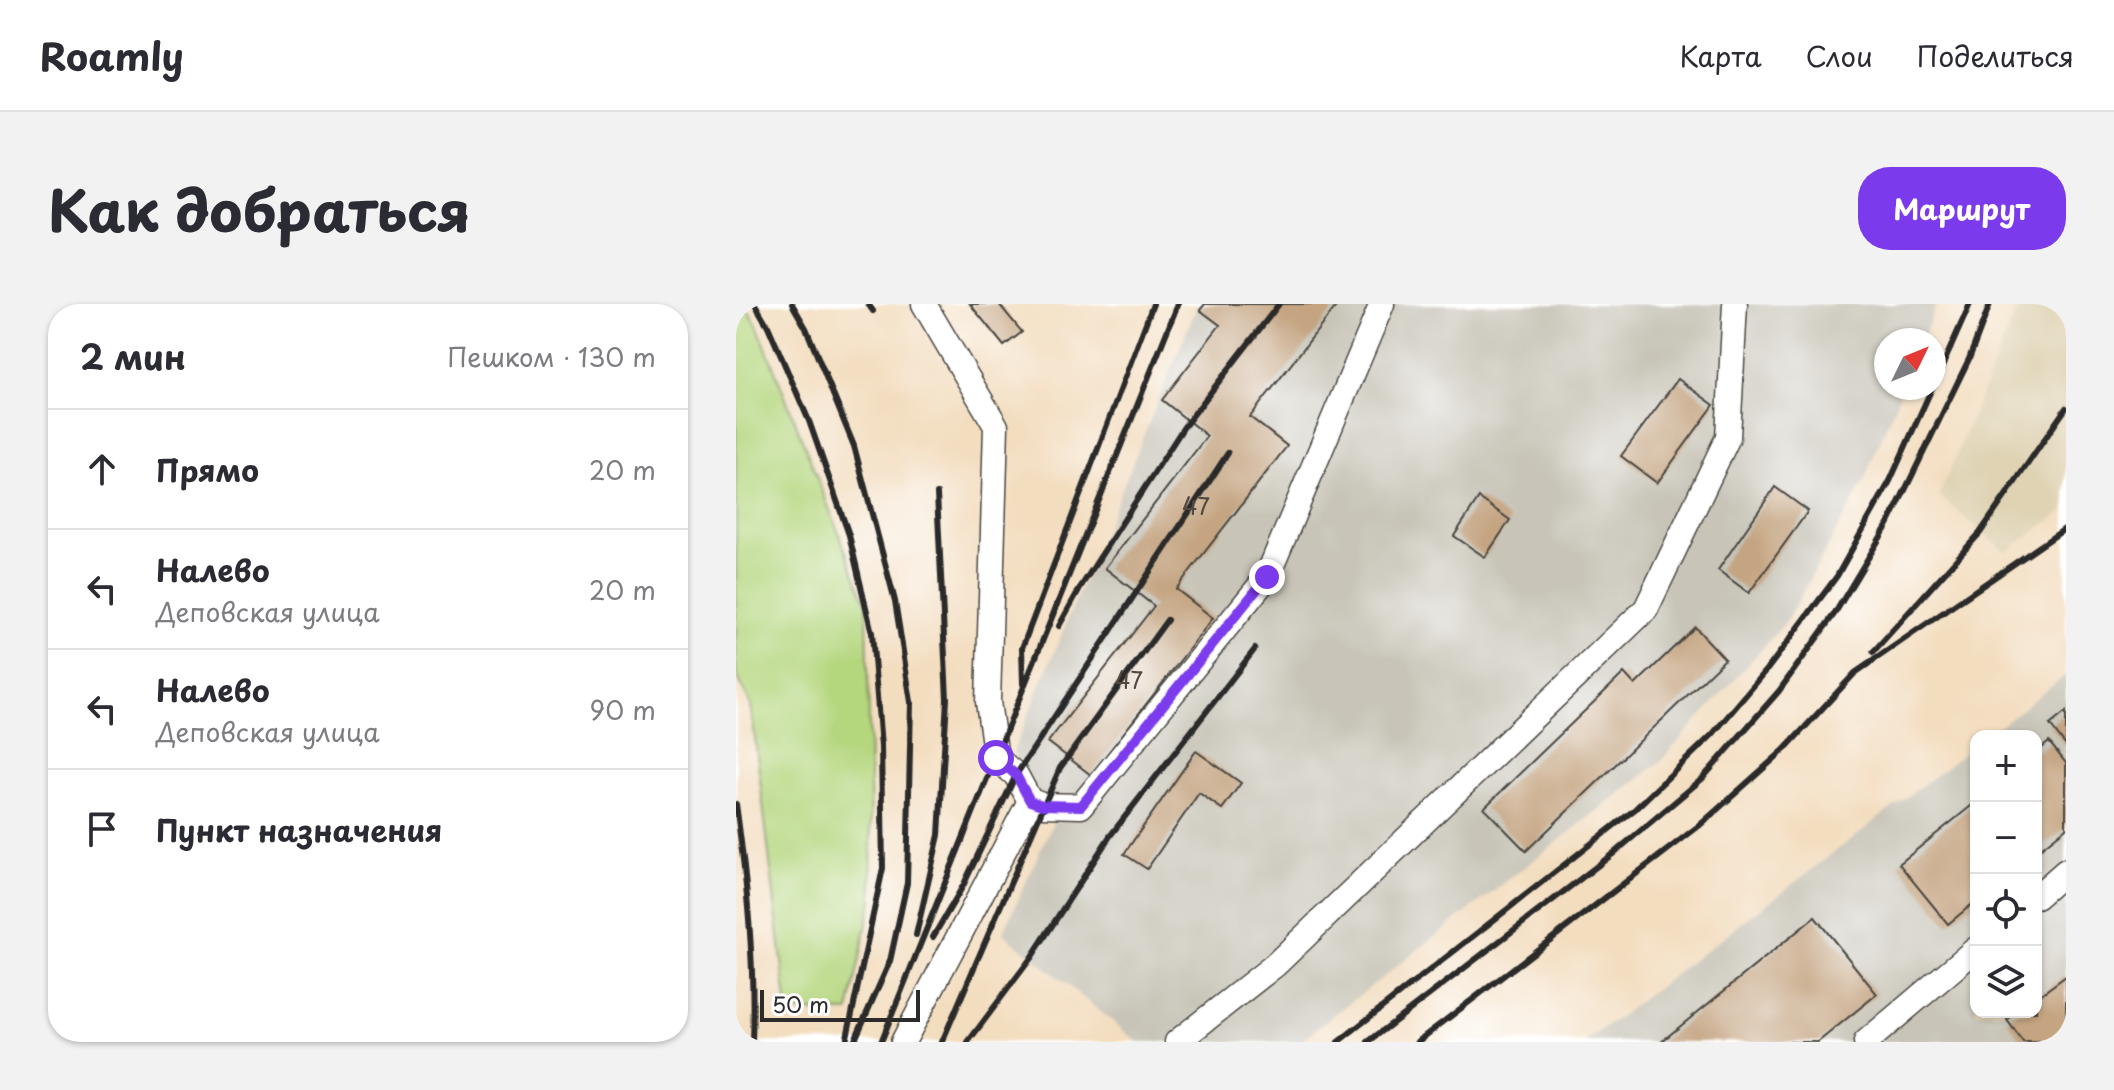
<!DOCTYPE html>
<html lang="ru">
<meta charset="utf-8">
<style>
:root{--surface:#fff;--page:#f2f2f3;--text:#2b2b33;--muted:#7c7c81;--line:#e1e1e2;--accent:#7c3aed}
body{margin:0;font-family:"Playpen Sans",sans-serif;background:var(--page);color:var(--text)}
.controls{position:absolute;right:24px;bottom:24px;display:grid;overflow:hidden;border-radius:16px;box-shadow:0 2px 6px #0004}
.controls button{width:72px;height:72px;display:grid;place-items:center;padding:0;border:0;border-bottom:2px solid var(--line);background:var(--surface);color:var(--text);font:40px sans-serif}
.compass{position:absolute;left:1138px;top:24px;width:72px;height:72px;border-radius:50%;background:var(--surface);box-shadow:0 2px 6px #0004;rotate:47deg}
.scale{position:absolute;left:24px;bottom:20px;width:160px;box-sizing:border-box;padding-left:8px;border:4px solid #2b2b2b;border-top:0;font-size:22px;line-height:28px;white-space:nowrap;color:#2b2b2b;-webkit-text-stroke:6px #fff;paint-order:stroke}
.stop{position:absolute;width:24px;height:24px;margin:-18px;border:6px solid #7c3aed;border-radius:50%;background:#fff}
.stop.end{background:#7c3aed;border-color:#fff;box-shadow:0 2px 8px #0008}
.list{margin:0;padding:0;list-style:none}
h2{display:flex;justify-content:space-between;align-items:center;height:104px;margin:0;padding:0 32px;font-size:34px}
h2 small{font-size:26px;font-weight:400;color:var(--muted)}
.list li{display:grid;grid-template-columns:52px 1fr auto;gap:24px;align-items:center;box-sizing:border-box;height:120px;padding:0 32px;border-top:2px solid var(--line)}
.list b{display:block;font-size:30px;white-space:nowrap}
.list p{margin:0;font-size:26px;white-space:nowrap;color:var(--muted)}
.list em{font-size:26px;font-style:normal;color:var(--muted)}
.icon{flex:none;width:44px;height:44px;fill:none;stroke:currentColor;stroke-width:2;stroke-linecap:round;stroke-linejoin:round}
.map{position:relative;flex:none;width:1330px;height:738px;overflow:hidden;border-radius:32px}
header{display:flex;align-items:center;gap:48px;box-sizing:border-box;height:112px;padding:0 40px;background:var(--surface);border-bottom:2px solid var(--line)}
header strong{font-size:38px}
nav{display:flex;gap:44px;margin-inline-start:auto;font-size:28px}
.intro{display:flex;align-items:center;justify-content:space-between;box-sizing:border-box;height:192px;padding:0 48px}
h1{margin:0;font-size:56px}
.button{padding:20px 36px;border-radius:32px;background:var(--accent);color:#fff;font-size:28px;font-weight:700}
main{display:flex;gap:48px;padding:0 48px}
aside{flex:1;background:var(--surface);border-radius:32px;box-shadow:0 2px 6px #0004}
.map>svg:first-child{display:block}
.built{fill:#dfd3b4}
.industrial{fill:#c8c4b8}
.green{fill:#b4d67d;stroke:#708054;stroke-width:2}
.building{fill:#c4a481}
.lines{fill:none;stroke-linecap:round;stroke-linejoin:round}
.minor-casing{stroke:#494641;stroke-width:27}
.minor{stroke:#fff;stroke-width:24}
.rail{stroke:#2b2b2b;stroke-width:6}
.route{stroke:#7c3aed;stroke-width:10}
.labels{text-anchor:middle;stroke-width:6;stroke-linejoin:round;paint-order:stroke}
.number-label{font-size:24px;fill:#514940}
</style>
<header>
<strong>Roamly</strong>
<nav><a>Карта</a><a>Слои</a><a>Поделиться</a></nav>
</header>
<div class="intro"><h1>Как добраться</h1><a class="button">Маршрут</a></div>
<main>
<aside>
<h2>2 мин<small>Пешком · 130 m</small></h2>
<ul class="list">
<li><svg class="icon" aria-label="ahead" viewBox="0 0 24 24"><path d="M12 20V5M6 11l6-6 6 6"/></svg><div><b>Прямо</b></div><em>20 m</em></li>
<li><svg class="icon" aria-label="left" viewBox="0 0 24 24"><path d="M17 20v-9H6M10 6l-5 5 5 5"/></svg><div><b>Налево</b><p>Деповская улица</p></div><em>20 m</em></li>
<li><svg class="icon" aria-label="left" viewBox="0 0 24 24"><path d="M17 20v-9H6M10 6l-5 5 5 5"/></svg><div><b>Налево</b><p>Деповская улица</p></div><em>90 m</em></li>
<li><svg class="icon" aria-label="arrive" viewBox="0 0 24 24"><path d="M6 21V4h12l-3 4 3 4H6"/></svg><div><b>Пункт назначения</b></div></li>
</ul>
</aside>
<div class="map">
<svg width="1330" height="738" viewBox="0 0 1330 738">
<rect width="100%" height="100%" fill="#fff"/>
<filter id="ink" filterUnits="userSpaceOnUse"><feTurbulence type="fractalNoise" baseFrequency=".0125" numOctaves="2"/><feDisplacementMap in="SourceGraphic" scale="16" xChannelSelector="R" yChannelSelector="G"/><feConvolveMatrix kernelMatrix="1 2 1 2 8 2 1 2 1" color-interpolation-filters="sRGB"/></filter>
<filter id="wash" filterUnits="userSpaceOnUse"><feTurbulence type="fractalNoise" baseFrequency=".006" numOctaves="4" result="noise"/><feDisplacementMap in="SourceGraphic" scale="32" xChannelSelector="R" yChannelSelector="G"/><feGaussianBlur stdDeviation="1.8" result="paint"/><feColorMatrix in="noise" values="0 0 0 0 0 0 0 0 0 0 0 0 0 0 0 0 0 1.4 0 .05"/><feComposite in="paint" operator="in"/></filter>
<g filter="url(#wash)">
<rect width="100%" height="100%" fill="#f3ddbf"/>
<path class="built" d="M1283 0H1330V205L1270 248 1203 192Z"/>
<g class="industrial">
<path d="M462 0H1201L1186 36H1150V84H1166L1125 183 1050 318 923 459 563 738H402L267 629 318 516 277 448Z"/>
<path d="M1330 371V738H850L1240 440V708H1300V432H1250Z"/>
</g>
<path class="green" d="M0 0H8L20 18 131 301 136 595 113 708 52 707 15 401 0 369Z"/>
<g id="blocks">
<g class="building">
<path d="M234 0H263L286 28 268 42Z"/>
<path d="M469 0H602L514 113 551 142 440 285 477 314 355 471 312 438 418 302 369 264 471 132 426 96 484 21 464 6Z"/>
<path d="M942 75 978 101 921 179 885 152Z"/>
<path d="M1039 183 1072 207 1013 289 982 266Z"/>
<path d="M743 194 774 216 749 253 718 232Z"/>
<path d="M959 323 989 355 790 547 748 504 888 369 899 381Z"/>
<path d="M1330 408V442L1314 421Z"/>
<path d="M1313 438 1330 459V524L1300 548V449Z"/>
<path d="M460 447 505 479 486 505 463 489 411 565 388 550Z"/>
<path d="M1240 498V597L1212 620 1163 560Z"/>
<path d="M1079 613 1141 690 1082 738H925Z"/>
<path d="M1330 672V738H1287L1271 716 1281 708H1300V694Z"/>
</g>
</g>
</g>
<g filter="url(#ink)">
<use href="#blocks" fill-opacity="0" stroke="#494641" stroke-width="2"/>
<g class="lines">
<g class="minor-casing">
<g id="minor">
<path d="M188 0 260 122 252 398 260 454 280 471 294 497"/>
<path d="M294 497 306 501 345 502 531 273 646 0"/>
<path d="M1300 593 1330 567"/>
<path d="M167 738 294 497"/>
<path d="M441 738 539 661 910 305 992 133 999 0"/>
<path d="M1130 738 1240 645"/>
</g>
</g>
<use href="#minor" class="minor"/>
<g class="rail">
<path d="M19 0 32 22 73 117 113 231 136 329 145 443 147 564 110 738"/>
<path d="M56 0 70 24 118 142 159 297 175 398 171 579 154 657 118 738"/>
<path d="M132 0 137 7"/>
<path d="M1198 81 1234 0"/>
<path d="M323 322 344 284 447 124 543 0"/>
<path d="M1137 348 1244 229 1330 104"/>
<path d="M287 380 286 344 417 0"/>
<path d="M0 500C11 581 19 656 16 738"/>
<path d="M180 631 203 531 211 395 201 190"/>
<path d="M197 633 227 582 280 471 492 149"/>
<path d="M145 738 442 0"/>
<path d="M206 738 324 464 431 316"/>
<path d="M232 738 295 654 374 532 519 345"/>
<path d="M602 738 898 506 976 431 1030 367 1101 272 1154 177 1196 84"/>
<path d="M632 738 878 549 966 475 1043 387 1099 309 1153 219 1233 55 1254 0"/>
<path d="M681 738 964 521 1048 446 1119 369 1330 224"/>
</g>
</g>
</g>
<g class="lines" filter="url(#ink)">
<path class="route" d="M260 454 280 471 294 497 306 501 345 502 531 273"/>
</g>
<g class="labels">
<g class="number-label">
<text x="460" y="211">47</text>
<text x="393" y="385">47</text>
</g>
</g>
</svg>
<div class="controls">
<button>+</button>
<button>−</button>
<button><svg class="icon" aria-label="locate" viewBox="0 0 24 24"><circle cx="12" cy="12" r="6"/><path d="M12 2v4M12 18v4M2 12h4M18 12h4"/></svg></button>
<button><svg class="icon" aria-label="layers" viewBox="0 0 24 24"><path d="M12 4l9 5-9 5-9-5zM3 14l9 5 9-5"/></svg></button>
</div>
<svg class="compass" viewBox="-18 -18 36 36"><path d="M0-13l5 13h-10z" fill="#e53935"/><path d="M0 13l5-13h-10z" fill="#7c7c81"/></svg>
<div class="scale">50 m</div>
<div class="stop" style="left:260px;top:454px"></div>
<div class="stop end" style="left:531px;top:273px"></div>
</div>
</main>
